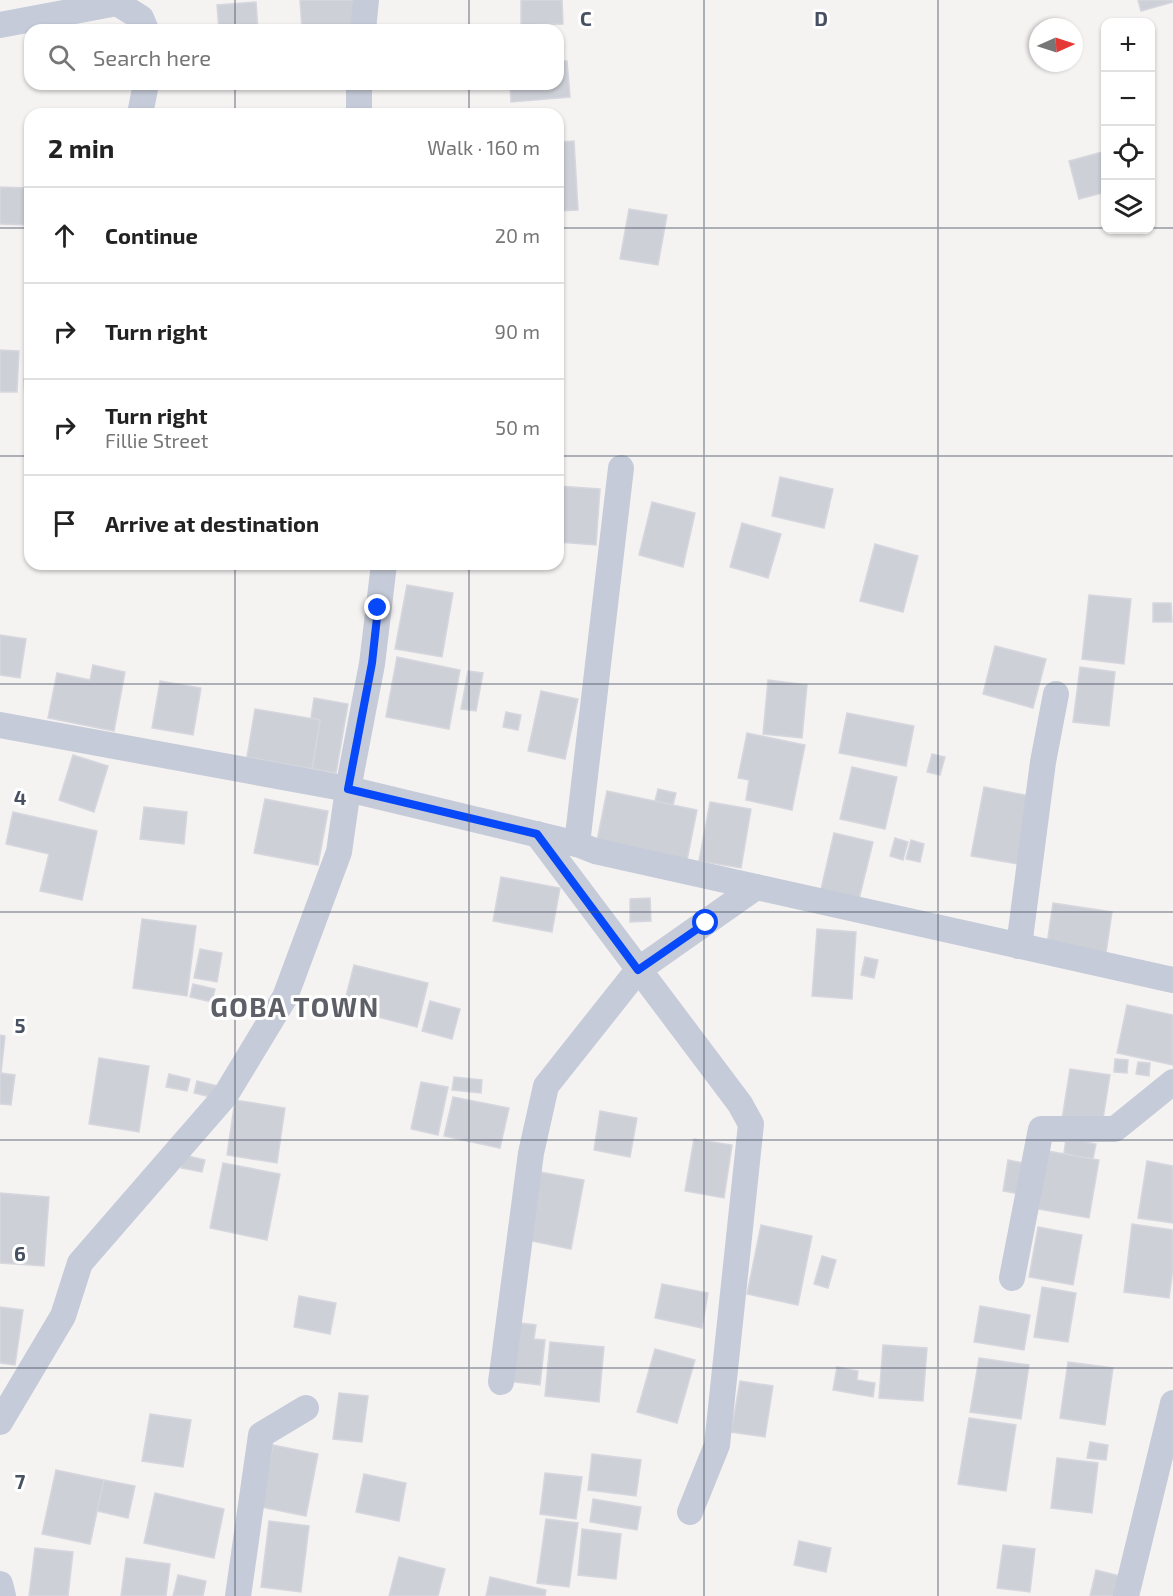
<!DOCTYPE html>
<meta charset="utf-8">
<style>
:root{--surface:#fff;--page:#f2f2f2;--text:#222;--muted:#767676;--line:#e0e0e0}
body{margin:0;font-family:"Exo 2",sans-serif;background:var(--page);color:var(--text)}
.controls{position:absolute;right:18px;top:18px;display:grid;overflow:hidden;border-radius:12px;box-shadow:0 2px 4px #0004}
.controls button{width:54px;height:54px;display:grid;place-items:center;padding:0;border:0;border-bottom:2px solid var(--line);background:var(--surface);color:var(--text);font:30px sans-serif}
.compass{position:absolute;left:1029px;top:18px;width:54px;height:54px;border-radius:50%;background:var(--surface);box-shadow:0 2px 4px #0004;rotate:87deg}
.stop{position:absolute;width:18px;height:18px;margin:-14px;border:4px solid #0748f9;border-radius:50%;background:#fff}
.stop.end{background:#0748f9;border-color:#fff;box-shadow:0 2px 6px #0008}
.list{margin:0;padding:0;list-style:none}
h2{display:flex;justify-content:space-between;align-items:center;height:78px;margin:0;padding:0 24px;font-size:26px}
h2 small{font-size:20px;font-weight:400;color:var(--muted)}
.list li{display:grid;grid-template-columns:39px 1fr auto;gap:18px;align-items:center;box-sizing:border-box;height:96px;padding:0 24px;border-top:2px solid var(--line)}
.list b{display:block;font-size:22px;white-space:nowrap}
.list p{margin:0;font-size:20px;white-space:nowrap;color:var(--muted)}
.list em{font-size:20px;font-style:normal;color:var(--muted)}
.icon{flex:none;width:33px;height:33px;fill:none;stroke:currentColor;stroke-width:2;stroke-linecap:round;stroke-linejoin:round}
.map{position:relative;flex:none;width:1173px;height:1596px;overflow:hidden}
.search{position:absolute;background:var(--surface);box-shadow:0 2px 4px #0004;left:24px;top:24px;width:540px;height:66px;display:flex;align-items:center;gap:15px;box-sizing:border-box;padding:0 21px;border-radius:18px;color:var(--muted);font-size:22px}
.panel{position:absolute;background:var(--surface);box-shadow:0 2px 4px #0004;left:24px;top:108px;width:540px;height:462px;border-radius:18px}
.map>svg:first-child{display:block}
.building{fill:#ced0d8;stroke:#d6d7de;stroke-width:1.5}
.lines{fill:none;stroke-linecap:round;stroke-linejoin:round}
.minor{stroke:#c5cbd8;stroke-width:26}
.route{stroke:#0748f9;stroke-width:8}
.grid{fill:none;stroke:#475162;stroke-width:1.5;stroke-opacity:0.55}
.labels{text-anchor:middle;stroke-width:6;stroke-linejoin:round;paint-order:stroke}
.district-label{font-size:27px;font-weight:bold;letter-spacing:1.5px;fill:#5e6068;stroke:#fff}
.grid-label{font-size:20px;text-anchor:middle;font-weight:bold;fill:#475162;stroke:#fff;stroke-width:6;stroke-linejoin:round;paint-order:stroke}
</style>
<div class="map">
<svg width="1173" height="1596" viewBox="0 0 1173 1596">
<rect width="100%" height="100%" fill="#f5f2f2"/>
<g class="building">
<path d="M300 0H355L356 26 302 29Z"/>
<path d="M521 0H562L563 24 521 25Z"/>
<path d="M1138 0H1173V2L1141 11Z"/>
<path d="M256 2 258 30H219L217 5Z"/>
<path d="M558 61H567L570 97 511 102 510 84H558Z"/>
<path d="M574 141 578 210 558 211V142Z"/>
<path d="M1106 151V192L1079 199 1069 161Z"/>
<path d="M0 187 29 188 28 225 0 224Z"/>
<path d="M629 209 667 215 658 265 620 259Z"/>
<path d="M0 350 19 351 17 392H0Z"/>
<path d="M30 378V399L25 400 24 379Z"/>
<path d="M780 477 833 489 824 528 772 516Z"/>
<path d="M558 486 600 489 596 545 558 542Z"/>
<path d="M652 502 695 513 683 567 639 555Z"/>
<path d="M742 523 781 534 768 578 730 567Z"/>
<path d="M875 544 918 556 903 612 860 601Z"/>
<path d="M407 585 453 593 442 657 395 649Z"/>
<path d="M1089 595 1131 599 1124 664 1082 659Z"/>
<path d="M1153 603H1171L1172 622H1153Z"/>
<path d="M0 635 26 639 20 678 0 675Z"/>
<path d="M995 646 1046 659 1033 708 983 694Z"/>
<path d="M397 657 460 670 449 729 386 717Z"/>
<path d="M93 665 125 672 114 731 48 718 57 673 90 680Z"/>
<path d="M1080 667 1115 672 1109 726 1073 722Z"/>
<path d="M468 671 483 673 476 711 461 709Z"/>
<path d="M768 680 807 685 802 738 763 734Z"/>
<path d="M160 681 201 688 193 735 152 728Z"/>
<path d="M541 691 578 699 565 759 528 751Z"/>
<path d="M314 698 348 704 336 773 312 769 320 720 311 718Z"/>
<path d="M255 709 320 720 312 769 247 757Z"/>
<path d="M506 712 521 715 518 730 503 727Z"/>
<path d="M847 713 914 726 906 766 839 753Z"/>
<path d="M747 733 805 745 792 810 746 800 749 780 738 778Z"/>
<path d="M932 754 945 757 940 775 927 772Z"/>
<path d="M73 755 108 766 94 812 59 800Z"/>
<path d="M852 767 897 777 885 829 840 819Z"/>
<path d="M984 787 1030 796 1018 864 971 856Z"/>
<path d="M658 789 676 793 673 805 655 801Z"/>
<path d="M607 791 697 810 686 865 596 846Z"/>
<path d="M265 799 328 811 318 865 254 853Z"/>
<path d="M710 802 751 809 741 868 699 861Z"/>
<path d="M144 807 187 812 184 844 140 839Z"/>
<path d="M13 812 97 831 82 900 40 891 49 854 6 844Z"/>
<path d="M834 833 873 842 857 907 819 898Z"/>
<path d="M895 838 908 842 903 860 890 856Z"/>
<path d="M911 840 924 844 920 862 906 859Z"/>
<path d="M501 877 560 888 552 932 493 921Z"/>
<path d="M650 898 651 921 630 922V899Z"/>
<path d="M1053 903 1112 912 1106 953 1047 944Z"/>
<path d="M142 919 196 926 187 996 133 988Z"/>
<path d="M817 929 856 932 852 999 812 996Z"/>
<path d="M200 949 222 953 217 982 194 978Z"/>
<path d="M865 957 878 960 874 978 861 975Z"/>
<path d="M354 965 428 983 417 1027 343 1008Z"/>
<path d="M193 984 215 989 212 1002 190 997Z"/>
<path d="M430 1001 460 1009 452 1039 422 1031Z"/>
<path d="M1127 1005 1173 1015V1065L1117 1053Z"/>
<path d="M0 1035 5 1036 1 1073 15 1075 11 1105 0 1104Z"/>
<path d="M99 1058 149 1066 139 1132 89 1124Z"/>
<path d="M1115 1059 1128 1060 1127 1073 1114 1072Z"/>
<path d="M1138 1062 1150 1063 1149 1076 1136 1074Z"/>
<path d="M1070 1069 1110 1075 1102 1125 1062 1119Z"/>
<path d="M169 1074 190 1079 187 1091 166 1087Z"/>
<path d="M454 1077 482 1080 481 1093 452 1090Z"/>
<path d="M197 1081 218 1086 215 1098 194 1093Z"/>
<path d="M421 1082 448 1087 438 1135 411 1129Z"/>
<path d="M453 1097 509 1108 500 1148 444 1136Z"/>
<path d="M235 1100 285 1108 277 1163 227 1155Z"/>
<path d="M600 1111 637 1118 630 1157 594 1150Z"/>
<path d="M1066 1138 1096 1144 1093 1159 1064 1154Z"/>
<path d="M694 1139 732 1145 724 1198 685 1191Z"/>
<path d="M1048 1151 1099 1160 1089 1218 1038 1209Z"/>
<path d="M184 1155 205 1160 202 1172 181 1168Z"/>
<path d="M1008 1160 1028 1164 1024 1195 1003 1191Z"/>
<path d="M1147 1161 1173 1166V1223L1138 1218Z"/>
<path d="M223 1163 280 1174 267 1240 210 1228Z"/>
<path d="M540 1172 584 1180 571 1249 527 1240Z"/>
<path d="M0 1193 49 1197 44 1266 0 1263Z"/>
<path d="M1132 1224 1173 1230V1269L1169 1298 1124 1292Z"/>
<path d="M761 1225 812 1236 798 1305 747 1294Z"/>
<path d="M1038 1227 1082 1235 1073 1285 1029 1277Z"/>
<path d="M822 1256 836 1260 828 1288 814 1284Z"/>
<path d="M662 1284 708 1293 702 1328 655 1318Z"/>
<path d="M1042 1287 1076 1293 1068 1342 1034 1337Z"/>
<path d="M299 1296 336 1303 330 1334 294 1327Z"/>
<path d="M980 1306 1030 1315 1024 1350 974 1342Z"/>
<path d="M0 1307 23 1310 15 1365 0 1363Z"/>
<path d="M511 1322 536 1325 534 1339 545 1340 540 1385 505 1381Z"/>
<path d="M550 1342 604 1347 599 1402 545 1396Z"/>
<path d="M883 1345 927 1348 923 1401 879 1398Z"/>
<path d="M655 1349 695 1360 677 1423 637 1412Z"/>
<path d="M979 1358 1029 1365 1021 1419 970 1412Z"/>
<path d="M1068 1362 1113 1368 1105 1425 1060 1418Z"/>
<path d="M837 1367 858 1371 857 1380 875 1383 873 1397 833 1390Z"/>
<path d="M740 1381 773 1386 765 1437 731 1432Z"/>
<path d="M339 1393 368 1396 362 1442 333 1439Z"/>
<path d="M150 1414 191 1420 183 1467 142 1461Z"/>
<path d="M969 1418 1016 1425 1006 1491 958 1484Z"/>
<path d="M1090 1442 1108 1445 1106 1460 1087 1458Z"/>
<path d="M273 1445 318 1454 306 1516 261 1507Z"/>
<path d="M592 1454 641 1460 636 1496 588 1490Z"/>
<path d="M1057 1458 1098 1463 1092 1513 1051 1508Z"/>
<path d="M56 1470 104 1480 90 1544 42 1534Z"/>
<path d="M545 1473 582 1477 576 1519 540 1514Z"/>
<path d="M364 1474 406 1483 399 1521 356 1512Z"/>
<path d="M104 1480 135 1486 128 1518 97 1511Z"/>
<path d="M155 1493 224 1509 214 1558 144 1543Z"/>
<path d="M593 1499 641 1507 637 1530 590 1522Z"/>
<path d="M546 1519 578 1523 569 1587 537 1583Z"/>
<path d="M269 1521 309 1526 301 1592 261 1587Z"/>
<path d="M582 1529 621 1534 616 1579 578 1575Z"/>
<path d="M799 1541 831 1548 826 1572 794 1565Z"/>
<path d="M1003 1545 1035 1549 1030 1592 997 1588Z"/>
<path d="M35 1548 73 1552 68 1596H29Z"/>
<path d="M399 1557 445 1569 438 1596H389Z"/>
<path d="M126 1558 170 1564 166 1596H121Z"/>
<path d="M1096 1570 1124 1577 1119 1596H1090Z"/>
<path d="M178 1575 206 1581 203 1596H173Z"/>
<path d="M490 1577 546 1590 545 1596H486Z"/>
</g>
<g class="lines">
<g class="minor">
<path d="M0 25 117 3 141 18 146 30"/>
<path d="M363 30 366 0"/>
<path d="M140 114 146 84"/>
<path d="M359 114V84"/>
<path d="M0 725 348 789 577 844 595 851 1173 980"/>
<path d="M537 834 740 1104 751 1124 717 1445 690 1512"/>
<path d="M577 844 621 468"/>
<path d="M1019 946 1043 762 1056 694"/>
<path d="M1012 1278 1041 1129H1115L1173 1082"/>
<path d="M501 1382 531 1153 546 1086 638 970 756 887"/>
<path d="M0 1422 63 1316 80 1263 225 1096 285 997 339 852 348 789 372 664 384 564"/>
<path d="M0 1584 3 1596"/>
<path d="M238 1596 261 1435 306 1408"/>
<path d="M1126 1596 1173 1403"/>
</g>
</g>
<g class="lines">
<path class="route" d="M378 608 372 663 348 789 537 834 638 970 706 923"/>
</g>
<path class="grid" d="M235 0V30M469 0V30M704 0V1596M938 0V1596M235 84V114M469 84V114M0 228H30M558 228H1106M1150 228H1173M0 456H30M558 456H1173M235 564V1596M469 564V1596M0 684H1173M0 912H1173M0 1140H1173M0 1368H1173"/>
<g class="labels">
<g class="district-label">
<text x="295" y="1017">GOBA TOWN</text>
</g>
</g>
<g class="grid-label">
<text x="586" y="26">C</text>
<text x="821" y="26">D</text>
<text x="20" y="805">4</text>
<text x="20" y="1033">5</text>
<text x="20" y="1261">6</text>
<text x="20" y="1489">7</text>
</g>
</svg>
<div class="controls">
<button>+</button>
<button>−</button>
<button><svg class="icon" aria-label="locate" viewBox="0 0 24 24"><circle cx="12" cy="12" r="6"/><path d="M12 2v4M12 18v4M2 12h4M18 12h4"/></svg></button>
<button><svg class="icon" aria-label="layers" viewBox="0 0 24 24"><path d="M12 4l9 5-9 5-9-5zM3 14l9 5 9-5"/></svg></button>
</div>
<svg class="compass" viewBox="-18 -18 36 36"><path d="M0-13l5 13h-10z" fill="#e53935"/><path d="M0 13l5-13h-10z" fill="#767676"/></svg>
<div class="stop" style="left:706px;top:923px"></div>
<div class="stop end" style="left:378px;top:608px"></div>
<div class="search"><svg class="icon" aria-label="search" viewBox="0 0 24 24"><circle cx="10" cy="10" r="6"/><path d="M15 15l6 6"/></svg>Search here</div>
<section class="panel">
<h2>2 min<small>Walk · 160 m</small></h2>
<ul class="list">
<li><svg class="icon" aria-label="ahead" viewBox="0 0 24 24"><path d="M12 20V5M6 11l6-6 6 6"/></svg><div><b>Continue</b></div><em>20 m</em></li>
<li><svg class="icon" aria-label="right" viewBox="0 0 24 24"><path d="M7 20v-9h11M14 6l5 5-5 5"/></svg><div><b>Turn right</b></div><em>90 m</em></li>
<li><svg class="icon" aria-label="right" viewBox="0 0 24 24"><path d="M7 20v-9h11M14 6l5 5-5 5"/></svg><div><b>Turn right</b><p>Fillie Street</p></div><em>50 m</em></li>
<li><svg class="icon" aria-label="arrive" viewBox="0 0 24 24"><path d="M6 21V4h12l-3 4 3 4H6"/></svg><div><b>Arrive at destination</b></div></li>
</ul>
</section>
</div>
